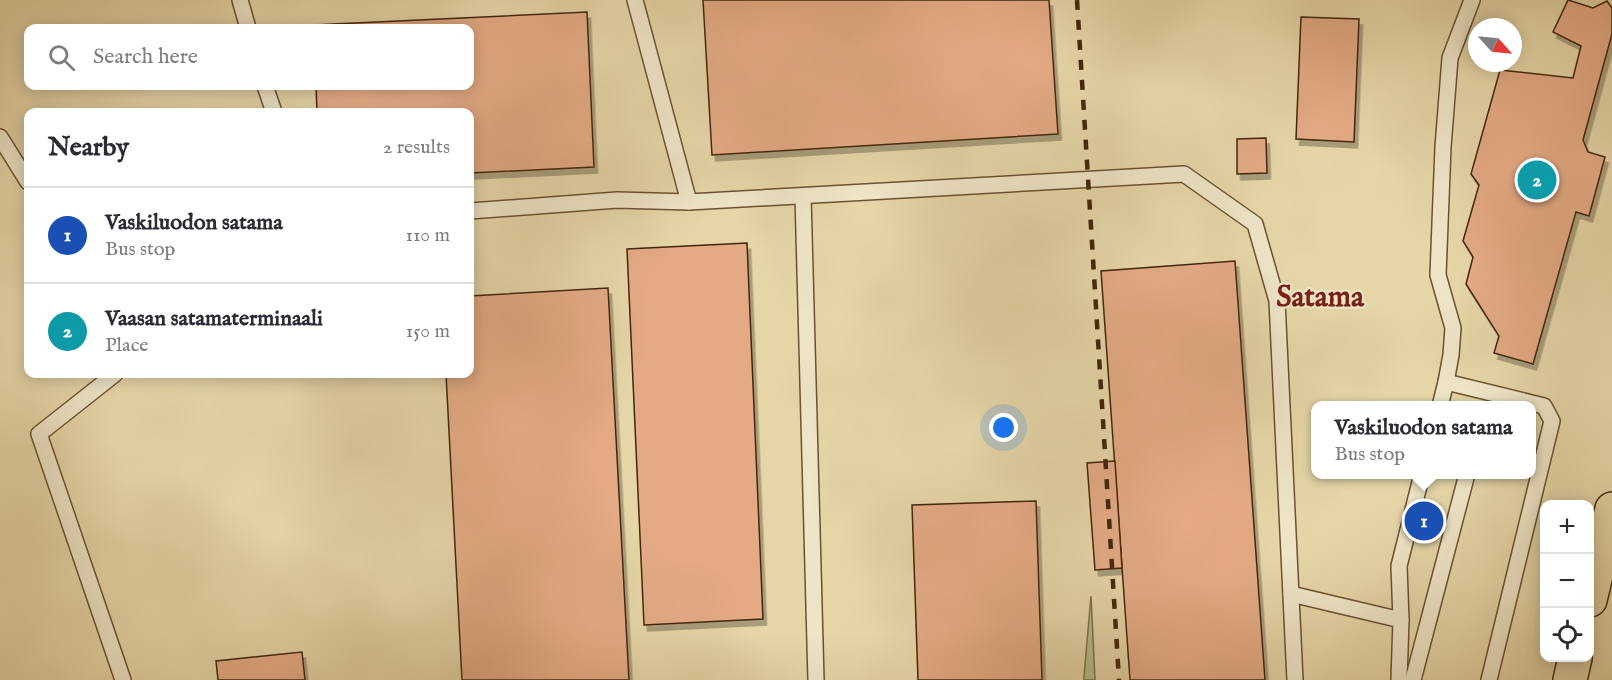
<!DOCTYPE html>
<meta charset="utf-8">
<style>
:root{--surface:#fff;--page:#f7f7f7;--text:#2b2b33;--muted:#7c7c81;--line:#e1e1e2;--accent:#8f2418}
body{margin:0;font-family:"IM FELL English",serif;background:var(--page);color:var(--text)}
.controls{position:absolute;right:18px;bottom:18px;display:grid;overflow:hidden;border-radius:12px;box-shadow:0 3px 15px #0003}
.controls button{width:54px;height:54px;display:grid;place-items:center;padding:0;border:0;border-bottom:2px solid var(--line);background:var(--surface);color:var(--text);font:30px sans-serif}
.compass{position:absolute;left:1468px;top:18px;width:54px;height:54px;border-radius:50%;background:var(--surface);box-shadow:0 3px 15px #0003;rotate:117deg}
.you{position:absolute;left:1004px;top:428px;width:21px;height:21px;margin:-15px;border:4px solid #fff;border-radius:50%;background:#1a73e8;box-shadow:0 0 0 9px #1a73e833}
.badge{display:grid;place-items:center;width:39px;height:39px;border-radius:50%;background:var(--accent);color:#fff;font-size:20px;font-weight:700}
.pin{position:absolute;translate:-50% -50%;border:3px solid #fff;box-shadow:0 2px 6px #0006}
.popup{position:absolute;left:1311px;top:401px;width:225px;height:78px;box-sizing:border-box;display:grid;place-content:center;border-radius:12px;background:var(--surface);filter:drop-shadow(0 2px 4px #0005);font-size:20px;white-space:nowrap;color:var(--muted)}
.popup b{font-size:22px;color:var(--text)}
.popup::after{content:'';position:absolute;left:50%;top:100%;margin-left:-12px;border:12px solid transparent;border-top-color:var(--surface)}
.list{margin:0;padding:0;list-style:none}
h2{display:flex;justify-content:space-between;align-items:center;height:78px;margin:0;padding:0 24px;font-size:26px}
h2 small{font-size:20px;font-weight:400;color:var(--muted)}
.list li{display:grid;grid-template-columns:39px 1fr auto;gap:18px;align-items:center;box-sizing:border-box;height:96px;padding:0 24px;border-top:2px solid var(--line)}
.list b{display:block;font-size:22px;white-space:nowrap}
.list p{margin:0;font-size:20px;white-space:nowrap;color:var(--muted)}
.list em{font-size:20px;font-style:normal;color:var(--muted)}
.icon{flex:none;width:33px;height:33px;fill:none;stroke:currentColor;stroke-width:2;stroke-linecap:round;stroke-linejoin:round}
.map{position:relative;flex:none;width:1612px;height:680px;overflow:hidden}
.search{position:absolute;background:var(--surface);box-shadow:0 3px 15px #0003;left:24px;top:24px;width:450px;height:66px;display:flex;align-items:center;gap:15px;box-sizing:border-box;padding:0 21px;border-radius:12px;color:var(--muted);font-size:22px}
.panel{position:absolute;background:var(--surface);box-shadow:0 3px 15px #0003;left:24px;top:108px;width:450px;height:270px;border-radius:12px}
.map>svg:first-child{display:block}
.green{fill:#b5bd87;stroke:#7c7248;stroke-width:1.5}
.building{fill:#e3aa85;stroke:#42270a;stroke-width:1.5;filter:url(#shadow)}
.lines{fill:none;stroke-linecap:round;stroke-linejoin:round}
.service-casing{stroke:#6b5231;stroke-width:18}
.primary-casing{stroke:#42270a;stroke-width:36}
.service{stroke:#eee4c6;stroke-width:15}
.primary{stroke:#e5d5a7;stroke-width:33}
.rail{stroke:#42270a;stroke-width:4.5;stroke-dasharray:10 10;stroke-linecap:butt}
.labels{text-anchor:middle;stroke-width:4.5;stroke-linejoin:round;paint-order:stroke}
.district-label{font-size:30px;font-weight:bold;fill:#7a1f14;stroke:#eee4c6}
</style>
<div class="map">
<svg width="1612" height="680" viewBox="0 0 1612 680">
<defs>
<filter id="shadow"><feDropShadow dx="3.5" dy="6" stdDeviation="0" flood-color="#0004"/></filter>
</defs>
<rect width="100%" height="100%" fill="#e5d5a7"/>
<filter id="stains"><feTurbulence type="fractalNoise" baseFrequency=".00333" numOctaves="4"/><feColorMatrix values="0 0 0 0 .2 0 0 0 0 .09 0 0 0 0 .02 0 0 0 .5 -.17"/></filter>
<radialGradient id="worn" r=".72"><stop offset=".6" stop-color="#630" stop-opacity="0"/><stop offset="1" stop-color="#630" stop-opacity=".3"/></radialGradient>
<path class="green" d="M1091 596 1095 680H1084V676Z"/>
<g class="building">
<path d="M703 0H1049L1058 134 712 155Z"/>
<path d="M1568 0 1593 8 1607 1 1612 8V34L1583 140 1588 152 1605 157 1589 216 1576 212 1533 364 1494 353 1499 336 1466 284 1473 257 1463 241 1479 185 1471 174 1500 70 1573 78 1581 46 1553 32Z"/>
<path d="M587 12 594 167 470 173V112H317L316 86H470V28H313V25Z"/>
<path d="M1301 17 1359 19 1354 142 1296 139Z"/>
<path d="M1266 138 1267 173 1237 174V139Z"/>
<path d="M747 243 763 619 644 625 627 249Z"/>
<path d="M1235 261 1265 680H1130L1101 271Z"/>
<path d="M608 288 629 680H462L446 374H470V296Z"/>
<path d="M1115 461 1122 568 1095 570 1087 463Z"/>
<path d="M1036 501 1042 680H918L912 505Z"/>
<path d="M302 652 305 680H218L216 661Z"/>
</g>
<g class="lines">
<g class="service-casing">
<g id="service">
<path d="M240 0 248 28"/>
<path d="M635 0 689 202"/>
<path d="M265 86 274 112"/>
<path d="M0 137 28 182"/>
<path d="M803 196 816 680"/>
<path d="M470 211 617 200 689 202 1184 174 1255 224 1277 301 1295 680"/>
<path d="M115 374 39 434 123 680"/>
<path d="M1446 382 1451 355 1453 328 1438 275 1443 147 1450 58 1472 0"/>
<path d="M1440 406 1446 382 1544 406 1552 421 1489 680"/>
<path d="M1291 594 1401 620"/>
<path d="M1399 680 1401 620 1399 566 1422 474"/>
<path d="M1413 680 1467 474"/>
</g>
</g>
<g class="primary-casing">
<g id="primary">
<path d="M1590 600 1612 509"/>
<path d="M1570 680 1575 658"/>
</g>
</g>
<use href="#service" class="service"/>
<use href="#primary" class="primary"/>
<path class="rail" d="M1077 0 1119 680"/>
</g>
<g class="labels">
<g class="district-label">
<text x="1320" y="306">Satama</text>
</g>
</g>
<rect width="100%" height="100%" filter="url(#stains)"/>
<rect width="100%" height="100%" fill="url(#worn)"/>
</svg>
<div class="controls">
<button>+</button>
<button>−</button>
<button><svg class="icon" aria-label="locate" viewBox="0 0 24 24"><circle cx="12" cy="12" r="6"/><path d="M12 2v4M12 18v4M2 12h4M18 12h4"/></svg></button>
</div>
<svg class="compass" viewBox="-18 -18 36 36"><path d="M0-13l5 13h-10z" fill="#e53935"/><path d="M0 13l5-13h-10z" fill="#7c7c81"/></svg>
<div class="you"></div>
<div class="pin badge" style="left:1424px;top:521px;background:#1a4fb4">1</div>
<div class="popup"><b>Vaskiluodon satama</b>Bus stop</div>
<div class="pin badge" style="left:1537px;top:180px;background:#0f9aa8">2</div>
<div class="search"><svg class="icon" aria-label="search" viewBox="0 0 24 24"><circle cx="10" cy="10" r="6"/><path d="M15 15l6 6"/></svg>Search here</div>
<section class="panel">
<h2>Nearby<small>2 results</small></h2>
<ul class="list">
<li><span class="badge" style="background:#1a4fb4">1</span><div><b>Vaskiluodon satama</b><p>Bus stop</p></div><em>110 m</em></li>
<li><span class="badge" style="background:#0f9aa8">2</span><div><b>Vaasan satamaterminaali</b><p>Place</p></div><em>150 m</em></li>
</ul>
</section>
</div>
